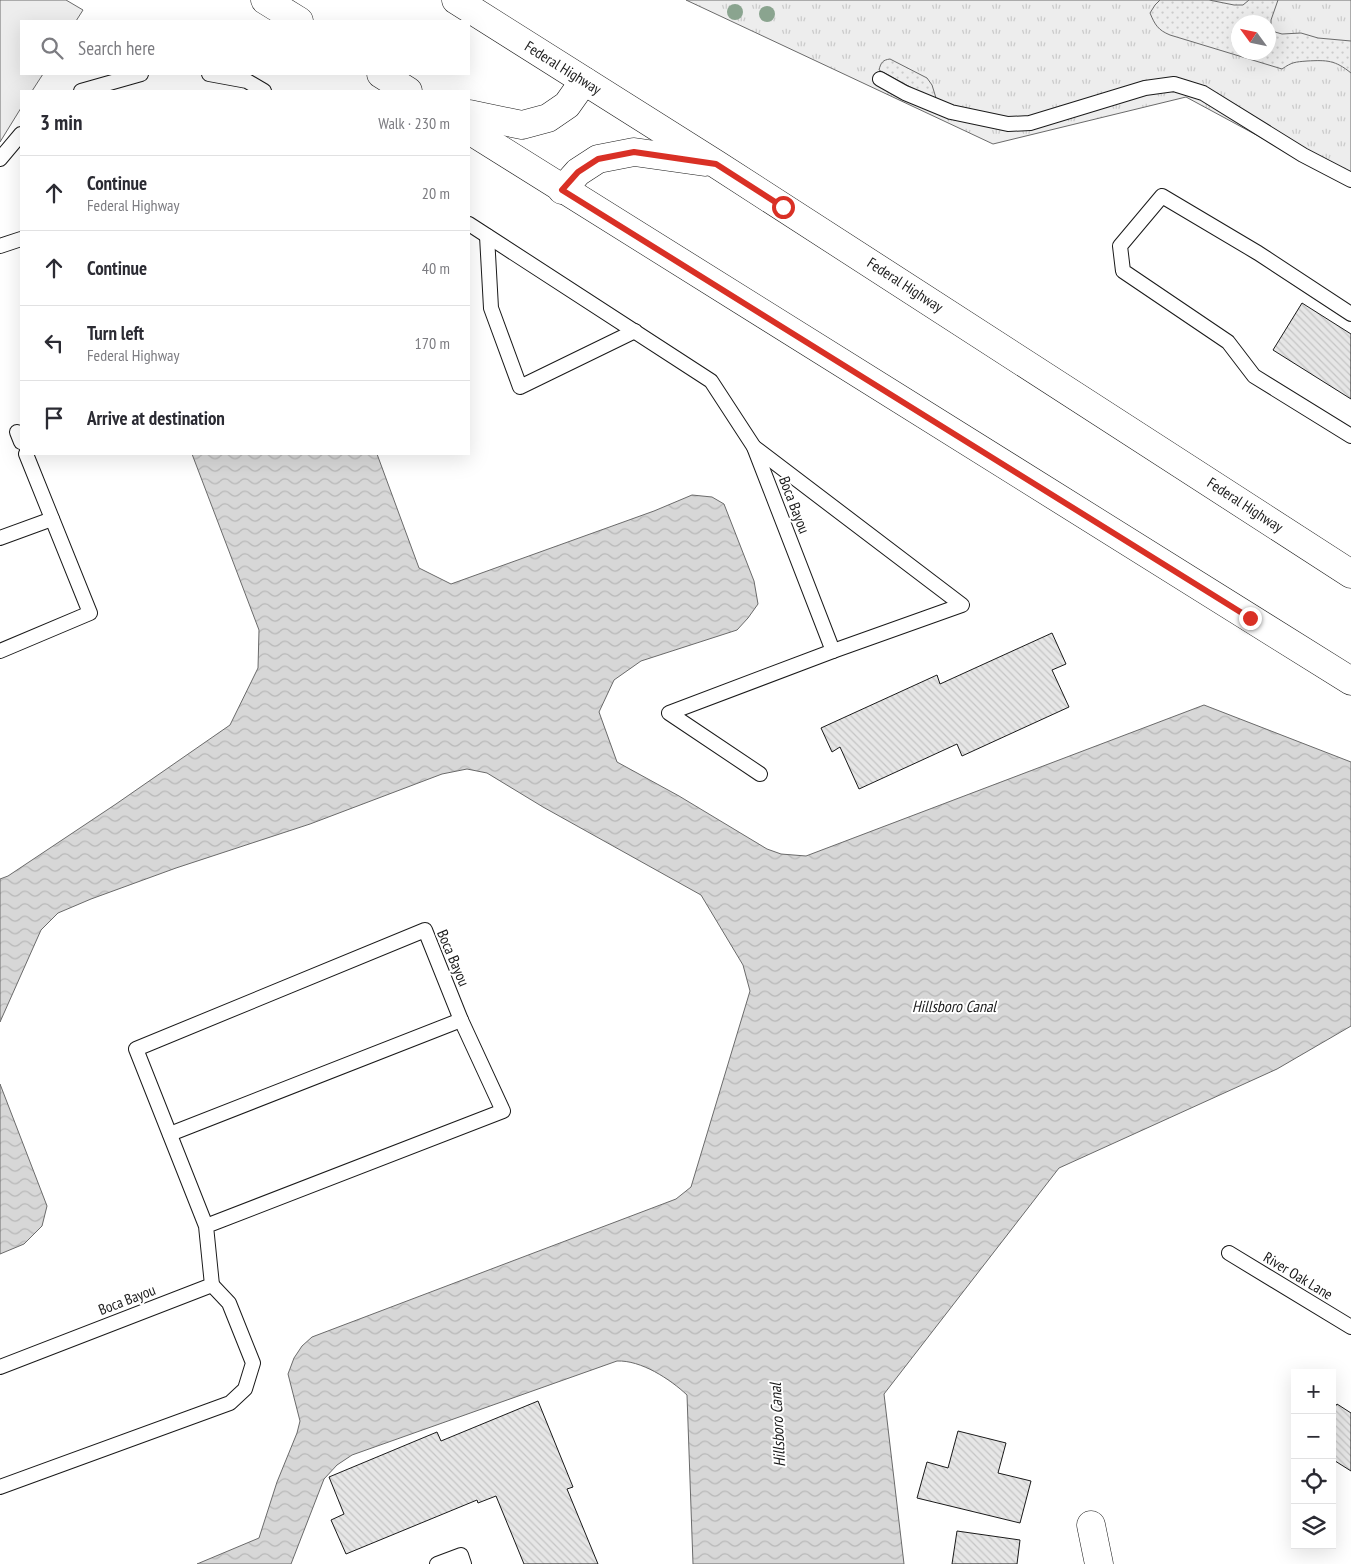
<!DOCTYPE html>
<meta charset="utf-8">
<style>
:root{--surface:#fff;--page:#f2f2f3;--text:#2b2b33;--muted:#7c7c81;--line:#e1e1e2}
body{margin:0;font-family:"PT Sans Narrow",sans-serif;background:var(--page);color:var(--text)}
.controls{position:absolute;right:15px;bottom:15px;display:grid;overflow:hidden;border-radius:0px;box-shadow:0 5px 20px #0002}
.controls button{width:45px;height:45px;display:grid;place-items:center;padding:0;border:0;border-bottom:1px solid var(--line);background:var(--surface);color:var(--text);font:25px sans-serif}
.compass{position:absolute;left:1231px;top:15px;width:45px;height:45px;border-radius:50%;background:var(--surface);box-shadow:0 5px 20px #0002;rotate:303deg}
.stop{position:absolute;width:15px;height:15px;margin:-11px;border:4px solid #d93025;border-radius:50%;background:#fff}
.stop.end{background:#d93025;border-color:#fff;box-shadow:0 1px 5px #0008}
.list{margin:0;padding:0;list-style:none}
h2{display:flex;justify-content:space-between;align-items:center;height:65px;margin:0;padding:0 20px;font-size:21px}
h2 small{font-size:16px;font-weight:400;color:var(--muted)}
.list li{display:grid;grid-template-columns:32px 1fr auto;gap:15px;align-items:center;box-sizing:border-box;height:75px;padding:0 20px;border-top:1px solid var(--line)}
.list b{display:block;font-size:19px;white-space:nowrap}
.list p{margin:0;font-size:16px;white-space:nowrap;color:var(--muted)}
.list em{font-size:16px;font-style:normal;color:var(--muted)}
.icon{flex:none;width:28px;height:28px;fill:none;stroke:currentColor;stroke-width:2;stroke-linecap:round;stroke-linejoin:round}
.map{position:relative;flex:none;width:1351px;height:1564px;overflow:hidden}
.search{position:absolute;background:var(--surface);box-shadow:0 5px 20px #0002;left:20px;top:20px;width:450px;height:55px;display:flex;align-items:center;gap:12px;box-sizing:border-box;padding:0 18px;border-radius:0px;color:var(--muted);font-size:19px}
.panel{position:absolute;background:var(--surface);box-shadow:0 5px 20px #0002;left:20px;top:90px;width:450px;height:365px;border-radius:0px}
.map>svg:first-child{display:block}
.grass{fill:url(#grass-tufts);stroke:#6a6a6a;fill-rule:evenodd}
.garden{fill:url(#garden-dots);stroke:#6a6a6a;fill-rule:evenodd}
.pitch{fill:#ededed;stroke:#6a6a6a}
.water{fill:url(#water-waves);stroke:#6a6a6a}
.building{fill:url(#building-back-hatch);stroke:#1a1a1a}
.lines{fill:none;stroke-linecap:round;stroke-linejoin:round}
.service-casing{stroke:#1a1a1a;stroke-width:16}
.minor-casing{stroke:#1a1a1a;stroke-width:29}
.primary-casing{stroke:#1a1a1a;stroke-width:29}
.service{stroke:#fff;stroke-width:14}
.minor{stroke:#fff;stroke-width:28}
.primary{stroke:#fff;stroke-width:28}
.tree{fill:#8aa48f}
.route{stroke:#d93025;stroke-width:6}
.labels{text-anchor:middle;stroke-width:4;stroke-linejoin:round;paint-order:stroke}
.street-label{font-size:15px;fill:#1a1a1a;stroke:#fff}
.water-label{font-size:16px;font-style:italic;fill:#1a1a1a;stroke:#fff}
</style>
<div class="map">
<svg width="1351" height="1564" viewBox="0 0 1351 1564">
<defs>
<pattern id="grass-tufts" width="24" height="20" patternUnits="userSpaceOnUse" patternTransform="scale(1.25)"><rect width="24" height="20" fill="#ededed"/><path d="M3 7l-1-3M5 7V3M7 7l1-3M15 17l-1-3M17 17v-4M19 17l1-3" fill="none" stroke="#cbcbcb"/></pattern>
<pattern id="garden-dots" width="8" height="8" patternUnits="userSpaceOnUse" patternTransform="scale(1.25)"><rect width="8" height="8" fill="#ededed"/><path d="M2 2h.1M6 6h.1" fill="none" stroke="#cbcbcb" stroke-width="1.8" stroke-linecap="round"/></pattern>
<pattern id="water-waves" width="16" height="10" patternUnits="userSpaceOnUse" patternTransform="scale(1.25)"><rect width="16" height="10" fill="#d7d7d7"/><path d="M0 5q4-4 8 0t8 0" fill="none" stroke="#b8b8b8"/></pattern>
<pattern id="building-back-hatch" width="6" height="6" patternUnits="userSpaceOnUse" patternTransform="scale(1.25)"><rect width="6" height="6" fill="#e6e6e6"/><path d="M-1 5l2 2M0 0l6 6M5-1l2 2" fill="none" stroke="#c5c5c5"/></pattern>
</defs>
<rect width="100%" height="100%" fill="#fff"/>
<path class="grass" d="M686 0H1351V186L1186 97 993 144ZM1238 22H1268V52H1238Z"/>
<g class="garden">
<path d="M1160 0H1209L1234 5H1243L1249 0H1278L1271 20V27L1275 32 1282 34 1301 33 1318 38 1351 41V73C1335 60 1327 60 1307 61 1295 62 1292 62 1282 69L1170 35C1158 30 1155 25 1150 13L1155 5ZM1238 22H1268V52H1238Z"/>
<path d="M890 59 927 78 932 85 936 98 923 94 879 70C881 62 883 60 890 59Z"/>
</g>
<path class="pitch" d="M0 0H66L83 10 76 21H21V74H43L32 91H21V108L0 142Z"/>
<g class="water">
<path d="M192 454H377L419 568 451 584 654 511 692 495 712 497 724 504 754 581 758 604 748 618 737 630 641 661 614 680 599 712 617 762 679 796 767 849 781 854 806 856 1204 705 1351 762V1026L1277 1069 1059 1168 884 1394 904 1564H693L687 1395C670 1379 641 1360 617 1361L352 1455 337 1465 324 1479 291 1564H197L259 1538 277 1482 297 1433 300 1421 288 1374 294 1358 302 1346 312 1337 676 1199 691 1187 750 991 743 965 701 895 543 807 487 773 467 769 442 774 310 824 176 868 91 899 58 913 41 930 0 1022V879L8 876 116 804 230 725 258 668 259 630Z"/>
<path d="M0 1084 47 1206 42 1226 24 1244 0 1254Z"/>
</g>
<g class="building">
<path d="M1302 303 1351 334V399L1273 350Z"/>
<path d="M1052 633 1066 664 1052 670 1069 707 962 756 957 744 859 789 840 747 832 752 821 728 937 675 940 684Z"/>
<path d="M538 1401 573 1487 567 1489 598 1564H524L496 1496 478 1503 477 1500 346 1554 331 1520 344 1514 329 1477 437 1432 441 1441Z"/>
<path d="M1337 1404 1351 1413V1471L1332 1459V1411Z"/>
<path d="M958 1431 1006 1443 998 1473 1031 1481 1020 1523 917 1498 927 1462 948 1468Z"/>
<path d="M957 1531 1020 1540 1017 1564H952Z"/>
</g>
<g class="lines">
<g class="service-casing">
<g id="service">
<path d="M209 74 247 81 264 91"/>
<path d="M880 79 905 93 951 112 1008 124 1030 123 1145 88 1174 84 1203 93 1303 155 1351 180"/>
<path d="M81 91 141 74"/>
<path d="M0 159 21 134"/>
<path d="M469 224 711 381 754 447 833 651 669 713 760 774"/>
<path d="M487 236 491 308 520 387 635 331"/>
<path d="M0 246 21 239"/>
<path d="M1351 314 1258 253 1162 196 1120 246 1123 271 1228 342 1254 376 1351 436"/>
<path d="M17 432 21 442"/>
<path d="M754 447 962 605 833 651"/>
<path d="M0 538 52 519"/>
<path d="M0 651 90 613 26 454"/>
<path d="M170 1134 461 1020"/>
<path d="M1229 1253 1351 1327"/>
<path d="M0 1367 212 1285 206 1226 136 1049 425 930 461 1020 503 1111 206 1226"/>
<path d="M0 1487 230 1403 245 1389 253 1363 229 1303 212 1285"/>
<path d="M437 1564 461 1555 464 1564"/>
</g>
</g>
<g class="minor-casing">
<path id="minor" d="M1091 1525 1099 1564"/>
</g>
<g class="primary-casing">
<g id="primary">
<path d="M265 0 299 21"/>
<path d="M456 0 716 164 1351 574"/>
<path d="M381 74 408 91"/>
<path d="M469 114 522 125 548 118 567 105 584 81"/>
<path d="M469 130 1351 681"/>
<path d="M562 190 578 172 598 159 634 152 705 162"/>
</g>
</g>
<use href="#service" class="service"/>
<use href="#minor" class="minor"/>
<use href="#primary" class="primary"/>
</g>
<g class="tree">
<circle cx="735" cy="12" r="8"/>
<circle cx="767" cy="14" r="8"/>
</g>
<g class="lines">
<path class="route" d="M783 207 716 164 634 152 598 159 578 172 562 190 1250 618"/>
</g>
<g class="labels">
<g class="street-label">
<text transform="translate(563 68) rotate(32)" y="5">Federal Highway</text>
<text transform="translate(905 285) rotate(33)" y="5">Federal Highway</text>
<text transform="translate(794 505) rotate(69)" y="5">Boca Bayou</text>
<text transform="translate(1245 505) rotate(33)" y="5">Federal Highway</text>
<text transform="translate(453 958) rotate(67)" y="5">Boca Bayou</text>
<text transform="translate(1298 1276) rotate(31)" y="5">River Oak Lane</text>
<text transform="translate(127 1300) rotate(-21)" y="5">Boca Bayou</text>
</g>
<g class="water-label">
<text x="954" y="1012">Hillsboro Canal</text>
<text transform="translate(777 1425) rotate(-93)" y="6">Hillsboro Canal</text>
</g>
</g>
</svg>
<div class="controls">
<button>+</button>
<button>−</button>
<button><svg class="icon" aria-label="locate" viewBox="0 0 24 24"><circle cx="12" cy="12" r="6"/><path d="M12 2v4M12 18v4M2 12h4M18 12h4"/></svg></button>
<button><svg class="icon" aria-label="layers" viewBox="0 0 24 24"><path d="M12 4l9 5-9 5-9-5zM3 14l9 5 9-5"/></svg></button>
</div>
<svg class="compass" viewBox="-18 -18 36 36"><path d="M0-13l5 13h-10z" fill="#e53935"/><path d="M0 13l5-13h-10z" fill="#7c7c81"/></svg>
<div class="stop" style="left:783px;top:207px"></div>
<div class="stop end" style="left:1250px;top:618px"></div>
<div class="search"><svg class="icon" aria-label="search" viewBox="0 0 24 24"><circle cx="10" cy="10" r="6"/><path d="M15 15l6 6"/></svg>Search here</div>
<section class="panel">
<h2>3 min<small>Walk · 230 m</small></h2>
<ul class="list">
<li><svg class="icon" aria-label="ahead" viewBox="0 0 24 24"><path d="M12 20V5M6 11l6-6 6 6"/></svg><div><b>Continue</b><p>Federal Highway</p></div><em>20 m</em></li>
<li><svg class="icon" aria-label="ahead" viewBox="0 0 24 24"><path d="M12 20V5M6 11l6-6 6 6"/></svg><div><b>Continue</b></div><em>40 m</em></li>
<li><svg class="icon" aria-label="left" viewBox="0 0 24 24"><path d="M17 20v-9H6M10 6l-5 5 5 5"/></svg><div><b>Turn left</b><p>Federal Highway</p></div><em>170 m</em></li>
<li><svg class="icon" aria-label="arrive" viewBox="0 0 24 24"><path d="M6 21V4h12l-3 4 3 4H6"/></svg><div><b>Arrive at destination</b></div></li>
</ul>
</section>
</div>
